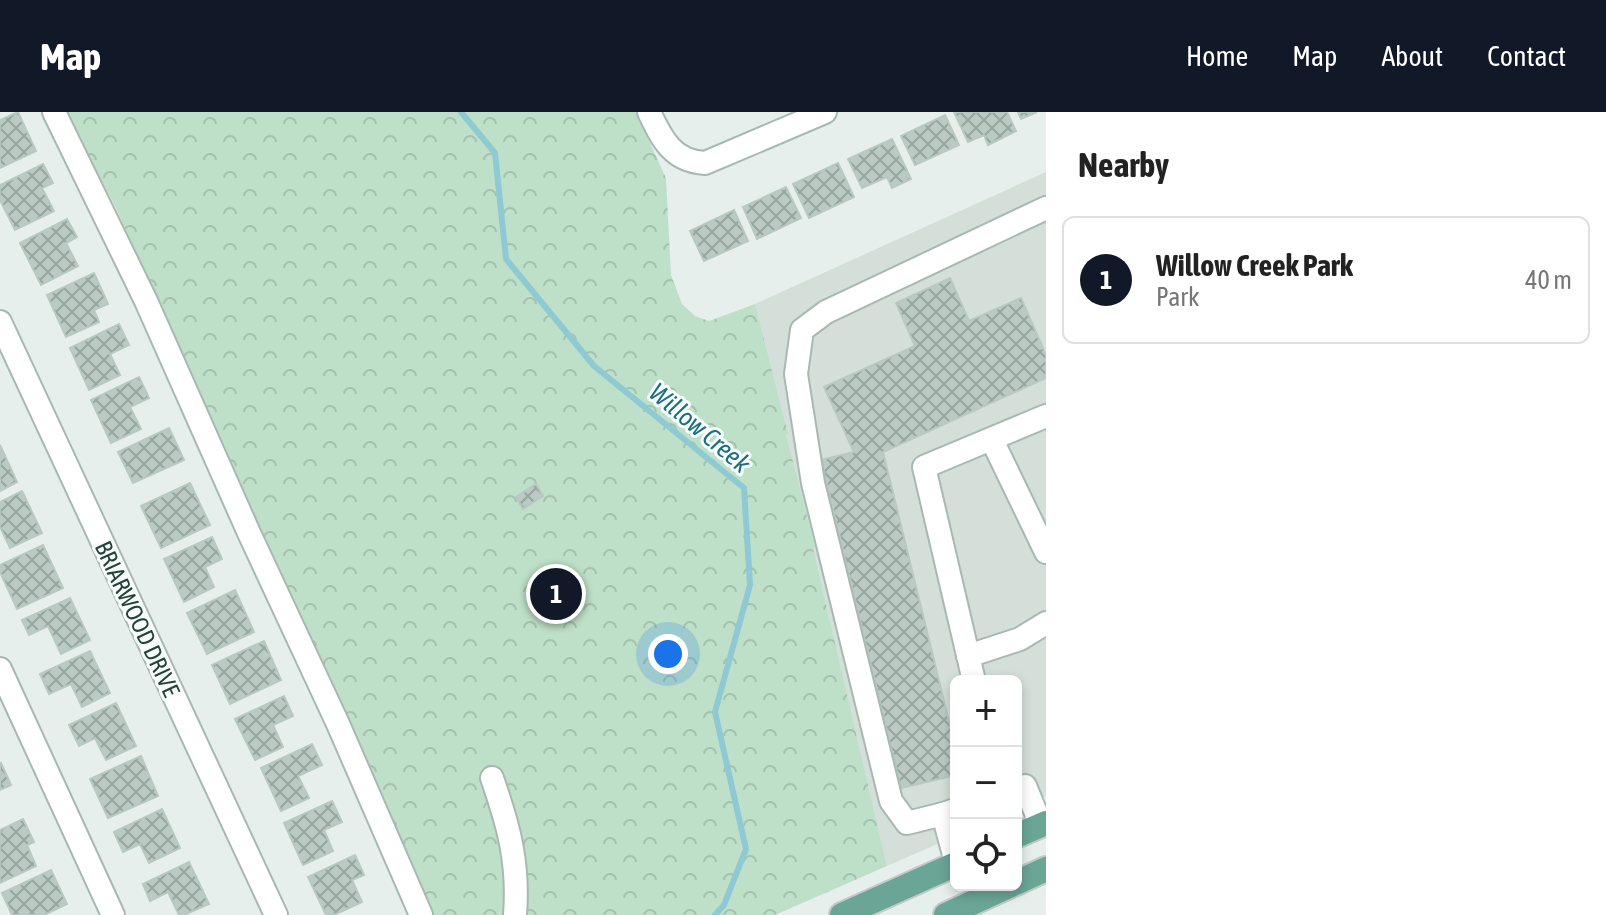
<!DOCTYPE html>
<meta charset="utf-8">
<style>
:root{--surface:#fff;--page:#f6f6f6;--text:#222;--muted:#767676;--line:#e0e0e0;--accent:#111827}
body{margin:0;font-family:"Asap Condensed",sans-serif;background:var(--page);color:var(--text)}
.controls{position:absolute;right:24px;bottom:24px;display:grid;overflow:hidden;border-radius:12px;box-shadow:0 4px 12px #0003}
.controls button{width:72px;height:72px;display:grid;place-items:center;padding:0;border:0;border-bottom:2px solid var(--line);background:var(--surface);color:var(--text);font:40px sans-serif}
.you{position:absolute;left:668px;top:542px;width:28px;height:28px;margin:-20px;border:6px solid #fff;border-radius:50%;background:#1a73e8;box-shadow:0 0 0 12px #1a73e833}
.badge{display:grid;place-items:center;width:52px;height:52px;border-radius:50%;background:var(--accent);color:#fff;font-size:26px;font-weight:700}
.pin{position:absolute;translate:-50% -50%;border:4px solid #fff;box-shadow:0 2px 8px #0006}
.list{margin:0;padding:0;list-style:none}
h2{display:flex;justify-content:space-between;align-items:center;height:104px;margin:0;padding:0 32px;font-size:34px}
h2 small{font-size:26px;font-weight:400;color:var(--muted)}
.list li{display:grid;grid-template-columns:52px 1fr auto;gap:24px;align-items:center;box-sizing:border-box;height:128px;margin:0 16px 16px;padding:0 16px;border:2px solid var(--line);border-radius:12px}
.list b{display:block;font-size:30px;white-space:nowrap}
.list p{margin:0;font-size:26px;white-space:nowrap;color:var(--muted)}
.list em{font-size:26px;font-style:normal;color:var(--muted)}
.icon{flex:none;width:44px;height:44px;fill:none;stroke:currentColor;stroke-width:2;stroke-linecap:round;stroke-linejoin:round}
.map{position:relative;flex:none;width:1046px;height:803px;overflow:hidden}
header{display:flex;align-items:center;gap:48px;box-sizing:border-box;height:112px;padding:0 40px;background:var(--accent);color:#fff}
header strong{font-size:38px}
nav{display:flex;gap:44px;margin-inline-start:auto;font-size:28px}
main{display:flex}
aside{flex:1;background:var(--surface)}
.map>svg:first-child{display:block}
.built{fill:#d4dfda}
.forest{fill:url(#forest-crowns)}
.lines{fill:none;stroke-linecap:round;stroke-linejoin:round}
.stream{stroke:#8ec9d4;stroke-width:6}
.building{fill:url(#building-cross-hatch);stroke:#b8c9c2;stroke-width:2}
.minor-casing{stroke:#a8b8b2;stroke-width:26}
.major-casing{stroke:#c2cac8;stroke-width:28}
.minor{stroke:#fff;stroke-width:22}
.major{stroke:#6aa596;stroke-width:24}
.labels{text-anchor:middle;stroke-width:6;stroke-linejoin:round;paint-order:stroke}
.street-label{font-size:24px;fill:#24423a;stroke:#f7fbf9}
.water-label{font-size:26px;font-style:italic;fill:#1c6f80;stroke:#f7fbf9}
</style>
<header>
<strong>Map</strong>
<nav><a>Home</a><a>Map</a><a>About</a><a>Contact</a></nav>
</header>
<main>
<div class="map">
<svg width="1046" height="803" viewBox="0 0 1046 803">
<defs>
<pattern id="forest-crowns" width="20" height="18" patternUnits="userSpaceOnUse" patternTransform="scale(2)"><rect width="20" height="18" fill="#bfe0c8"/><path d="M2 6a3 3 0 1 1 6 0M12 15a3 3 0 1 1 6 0" fill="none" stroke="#a4c1ad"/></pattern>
<pattern id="building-cross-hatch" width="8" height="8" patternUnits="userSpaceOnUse" patternTransform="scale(2)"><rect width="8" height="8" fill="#bbcac4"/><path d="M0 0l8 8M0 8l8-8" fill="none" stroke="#98a6a0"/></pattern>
</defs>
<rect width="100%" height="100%" fill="#e6efeb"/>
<path class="built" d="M1046 60V684L1016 697V569H956V724L887 754 755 192Z"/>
<path class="forest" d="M66 0H636L666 66 671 163 682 192 695 204 709 209 755 192 788 322 786 323 815 435 813 437 887 754 775 803H432L116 96Z"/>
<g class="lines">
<path class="stream" d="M461 0 495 41 506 147 594 254 744 376 750 473 715 600 746 737 724 793 715 803"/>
</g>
<g class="building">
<path d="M18 0 36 39 0 56V8Z"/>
<path d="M954 0H1007L1016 19 988 33 984 23 968 30Z"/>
<path d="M1018 0H1037L1021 7Z"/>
<path d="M945 3 959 33 915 53 901 24Z"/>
<path d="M892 27 911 67 892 76 887 65 862 76 848 47Z"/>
<path d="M838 51 854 85 809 106 793 72Z"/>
<path d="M43 52 53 71 42 76 54 99 15 118 0 88V73Z"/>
<path d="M786 75 801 106 757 127 743 95Z"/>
<path d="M734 98 748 129 704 149 690 119Z"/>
<path d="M67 107 77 125 66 131 78 154 41 173 20 131Z"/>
<path d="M94 161 108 192 94 198 99 210 66 225 47 183Z"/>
<path d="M950 166 969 209 1021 186 1046 243V266L883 340 956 638V663L901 676 821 348 854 340 824 275 915 234 896 191Z"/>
<path d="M119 212 129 233 110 242 120 263 89 278 70 236Z"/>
<path d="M139 265 149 286 130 295 141 317 111 331 91 288Z"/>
<path d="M169 316 184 348 133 371 118 340Z"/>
<path d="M0 333 17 370 0 379Z"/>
<path d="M190 371 210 413 161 436 141 394Z"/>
<path d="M536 372 543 384 523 397 516 385Z"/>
<path d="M22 379 42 421 10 436 0 415V390Z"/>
<path d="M212 425 222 447 205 455 214 475 184 490 164 447Z"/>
<path d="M43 433 63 476 17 497 0 460V453Z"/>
<path d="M235 478 254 520 207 542 187 501Z"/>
<path d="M70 486 90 528 61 542 48 514 29 523 22 508Z"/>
<path d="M264 529 281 568 230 592 212 553Z"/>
<path d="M90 539 110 581 82 595 71 572 49 582 40 562Z"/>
<path d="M284 584 293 604 273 613 283 635 255 648 235 607Z"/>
<path d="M116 591 136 634 106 648 95 626 79 634 69 613Z"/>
<path d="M312 632 322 653 298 664 309 686 281 699 261 656Z"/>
<path d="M141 644 158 684 108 706 90 667Z"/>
<path d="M1 651 11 673 0 678V652Z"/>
<path d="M332 689 342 710 324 718 333 739 303 753 284 711Z"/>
<path d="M162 697 180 736 149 751 140 732 123 740 114 720Z"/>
<path d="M23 707 34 730 27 733 36 754 0 771V718Z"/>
<path d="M355 743 364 763 352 768 362 790 334 803H326L308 765Z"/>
<path d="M189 750 209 792 184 803H179L168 780 150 789 143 772Z"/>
<path d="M51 758 67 792 44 803H12L2 781Z"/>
</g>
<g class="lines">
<g class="minor-casing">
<g id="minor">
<path d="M54 0 146 189 249 421 338 612 421 803"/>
<path d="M649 0C662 27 672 49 705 51L825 0"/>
<path d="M0 210 276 803"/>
<path d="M992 328 1046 440"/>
<path d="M968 544 1020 527 1046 511"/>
<path d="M0 557 113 803"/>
<path d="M974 569 924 355 1046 304"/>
<path d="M492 666C509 715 519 751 515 803"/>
<path d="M1025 674 1041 713"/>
<path d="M955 698 943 702 956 750"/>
<path d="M943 702 907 711 891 689 813 371 796 262 802 218 826 200 1046 96"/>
</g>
</g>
<g class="major-casing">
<g id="major">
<path d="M1016 724 1046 711"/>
<path d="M1016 771 1046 757"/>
<path d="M842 803 956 752"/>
<path d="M946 803 1011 773"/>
</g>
</g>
<use href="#minor" class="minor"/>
<use href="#major" class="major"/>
</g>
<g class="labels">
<g class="street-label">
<text transform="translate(137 507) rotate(65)" y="8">BRIARWOOD DRIVE</text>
</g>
<g class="water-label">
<text transform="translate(700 316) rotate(40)" y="9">Willow Creek</text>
</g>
</g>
</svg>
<div class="controls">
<button>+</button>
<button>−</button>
<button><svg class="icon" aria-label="locate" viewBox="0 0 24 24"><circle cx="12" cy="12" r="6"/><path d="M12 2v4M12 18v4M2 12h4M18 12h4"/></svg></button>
</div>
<div class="you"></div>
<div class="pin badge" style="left:556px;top:482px">1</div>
</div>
<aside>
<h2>Nearby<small></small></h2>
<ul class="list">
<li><span class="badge">1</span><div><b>Willow Creek Park</b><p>Park</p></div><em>40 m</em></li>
</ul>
</aside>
</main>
